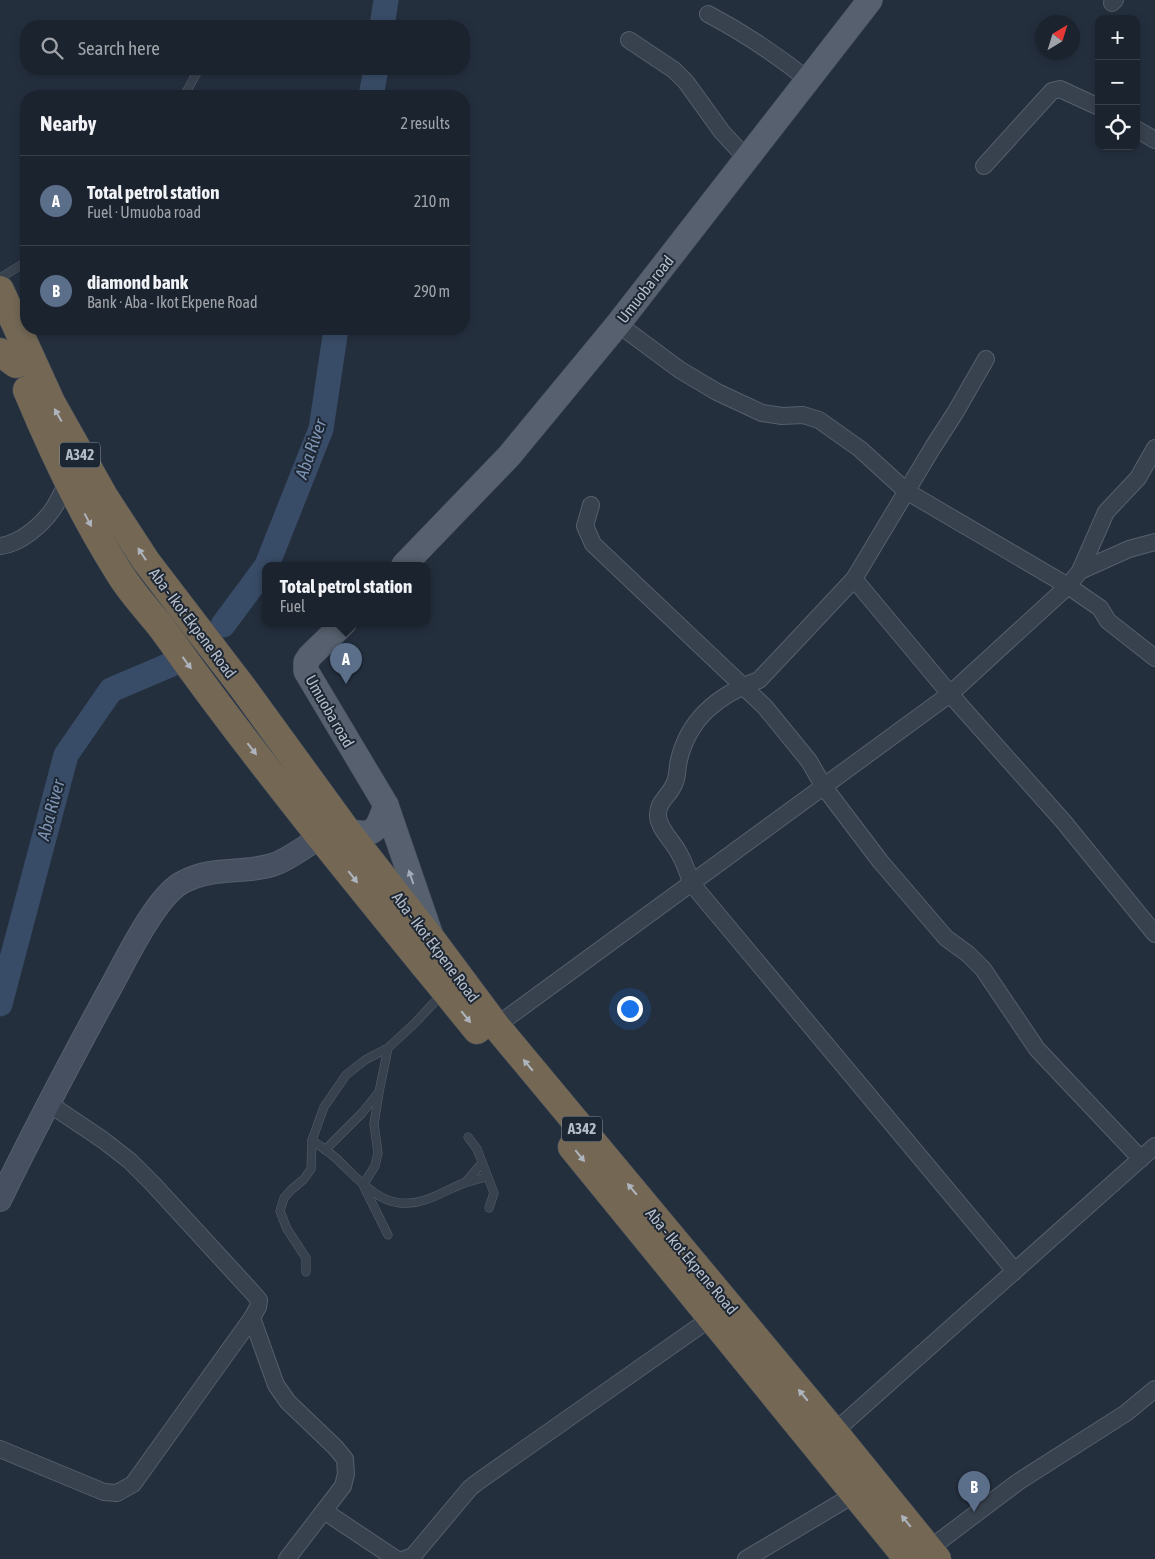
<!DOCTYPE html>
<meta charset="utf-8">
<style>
:root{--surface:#1b232e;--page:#282f3a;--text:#f1f3f6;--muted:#a0a4aa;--line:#39404a;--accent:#db2777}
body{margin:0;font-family:"Asap Condensed",sans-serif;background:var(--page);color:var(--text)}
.controls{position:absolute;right:15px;top:15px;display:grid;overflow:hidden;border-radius:10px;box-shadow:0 2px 8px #0003}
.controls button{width:45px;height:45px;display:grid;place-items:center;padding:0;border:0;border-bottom:1px solid var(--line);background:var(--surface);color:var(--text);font:25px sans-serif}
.compass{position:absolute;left:1035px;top:15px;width:45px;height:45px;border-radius:50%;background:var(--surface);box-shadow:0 2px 8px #0003;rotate:38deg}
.you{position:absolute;left:629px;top:1008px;width:18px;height:18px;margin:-12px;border:4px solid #fff;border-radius:50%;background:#1a73e8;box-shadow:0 0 0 8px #1a73e833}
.badge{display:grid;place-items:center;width:32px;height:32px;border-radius:50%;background:var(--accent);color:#fff;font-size:16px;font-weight:700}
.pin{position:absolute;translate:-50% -41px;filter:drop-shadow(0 1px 2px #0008)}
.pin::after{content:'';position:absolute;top:26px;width:18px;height:15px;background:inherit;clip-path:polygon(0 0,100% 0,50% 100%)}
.popup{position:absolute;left:262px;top:562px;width:168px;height:65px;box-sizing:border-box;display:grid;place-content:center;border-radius:10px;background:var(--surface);filter:drop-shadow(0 1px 4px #0005);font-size:16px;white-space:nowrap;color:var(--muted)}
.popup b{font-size:19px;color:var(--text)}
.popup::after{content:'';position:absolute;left:50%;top:100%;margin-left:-10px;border:10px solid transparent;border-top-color:var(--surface)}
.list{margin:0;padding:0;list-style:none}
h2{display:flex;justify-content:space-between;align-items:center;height:65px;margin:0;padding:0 20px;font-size:21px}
h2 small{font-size:16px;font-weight:400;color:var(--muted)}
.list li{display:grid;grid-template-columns:32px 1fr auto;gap:15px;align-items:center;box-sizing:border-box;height:90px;padding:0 20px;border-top:1px solid var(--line)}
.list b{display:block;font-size:19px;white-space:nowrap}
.list p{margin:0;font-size:16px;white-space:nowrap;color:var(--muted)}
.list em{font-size:16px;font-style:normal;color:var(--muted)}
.icon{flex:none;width:28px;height:28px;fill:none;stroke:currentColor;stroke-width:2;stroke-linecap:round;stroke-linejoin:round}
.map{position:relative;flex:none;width:1155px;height:1559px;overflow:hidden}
.search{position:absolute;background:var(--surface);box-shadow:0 2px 8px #0003;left:20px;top:20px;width:450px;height:55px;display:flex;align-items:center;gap:12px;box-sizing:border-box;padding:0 18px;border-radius:20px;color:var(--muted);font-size:19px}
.panel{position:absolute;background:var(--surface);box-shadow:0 2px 8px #0003;left:20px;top:90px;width:450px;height:245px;border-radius:20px}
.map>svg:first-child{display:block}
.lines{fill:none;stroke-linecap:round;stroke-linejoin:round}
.river{stroke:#394c67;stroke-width:25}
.lane-casing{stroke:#565f6c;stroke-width:9}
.street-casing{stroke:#565f6c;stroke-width:18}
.secondary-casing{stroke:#565f6c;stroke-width:24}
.primary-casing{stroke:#414a57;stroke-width:26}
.highway-casing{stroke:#434c59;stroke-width:29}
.lane{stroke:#38414e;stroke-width:8}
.street{stroke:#38414e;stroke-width:16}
.secondary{stroke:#465061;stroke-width:22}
.primary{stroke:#56606e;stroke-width:25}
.highway{stroke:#746855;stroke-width:28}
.oneway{fill:#aeb4bd}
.oneway2{fill:#a1aab7}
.labels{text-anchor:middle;stroke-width:4;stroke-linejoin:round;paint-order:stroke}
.shield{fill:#1d2633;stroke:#878f9c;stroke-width:1}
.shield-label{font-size:15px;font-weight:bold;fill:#b4bcc9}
.street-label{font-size:16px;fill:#b4bcc9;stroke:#1d2633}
.water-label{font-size:18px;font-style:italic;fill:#7c92b1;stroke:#1d2633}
</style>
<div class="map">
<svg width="1155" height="1559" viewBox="0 0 1155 1559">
<rect width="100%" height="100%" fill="#242f3e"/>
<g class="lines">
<g class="river">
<path d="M382 26 386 0"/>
<path d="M371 96 376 69"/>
<path d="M267 565 321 429 336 329"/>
<path d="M223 625 266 567"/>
<path d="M0 1004 66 755 111 690 172 664"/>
</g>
<g class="lane-casing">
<g id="lane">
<path d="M184 96 199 69"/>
<path d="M0 278 26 262"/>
<path d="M468 1137 477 1149 494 1193 489 1208"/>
<path d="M312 1140C321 1147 331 1153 339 1161 364 1185 386 1213 425 1200 438 1196 451 1188 464 1183 471 1181 479 1179 486 1177"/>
<path d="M325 1150 362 1113 378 1093"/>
<path d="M465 1183 482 1163"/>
<path d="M363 1185 375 1166 378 1153 374 1124 379 1092 388 1048"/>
<path d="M364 1187 388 1235"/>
<path d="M306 1272V1258L287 1229 280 1211 284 1198 291 1190 304 1179 311 1169 312 1140 324 1107 346 1075 365 1060 388 1048 415 1023 442 994"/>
</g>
</g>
<g class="street-casing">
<g id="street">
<path d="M1112 3 1115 0"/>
<path d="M708 14C744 33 777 55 808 80"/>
<path d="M629 40 674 70 686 82 722 132 747 159"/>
<path d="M1136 129 1155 140"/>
<path d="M984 166 1052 91 1060 89 1099 107"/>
<path d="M618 324 680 370 717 392 762 413 782 416 803 415 819 420 860 449 906 491 1068 586 1100 608 1108 621 1155 658"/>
<path d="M986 359 955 413 933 447 854 579 759 680C720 694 689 717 679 760 677 767 678 775 675 782 671 795 657 801 658 816 659 830 674 842 680 855 685 864 688 874 692 884L1015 1271"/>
<path d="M591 505 585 526 593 544 765 707 809 761 824 787 880 861 946 938 968 954 983 969 1037 1049 1141 1159"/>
<path d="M0 546C20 544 42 525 53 509 59 500 63 490 68 481"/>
<path d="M1080 571 1129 549 1155 542"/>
<path d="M854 579 950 694 1063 821 1155 934"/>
<path d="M496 1026 950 694 1068 586 1080 571 1106 512 1138 478 1155 448"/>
<path d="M252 1318 276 1385 288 1402 335 1447 345 1459 346 1474 343 1486 287 1559"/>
<path d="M834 1432 1155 1146"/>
<path d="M0 1449 104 1492 117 1493 133 1484 252 1318 258 1307 259 1300 253 1293 153 1184 130 1161 103 1140 48 1103"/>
<path d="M324 1511 396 1559"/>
<path d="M929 1549 1018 1482 1126 1413 1155 1389"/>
<path d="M405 1559 413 1556 470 1488 479 1481 711 1318"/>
<path d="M746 1559 855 1494"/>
</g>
</g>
<g class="secondary-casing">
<path id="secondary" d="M0 1200C34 1130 70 1062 107 994 123 966 155 896 183 882 213 866 243 874 272 865 289 860 305 846 321 837"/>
</g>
<g class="primary-casing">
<g id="primary">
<path d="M404 565 509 456 618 324 870 0"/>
<path d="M344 623 310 656 306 662V671L386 805 430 933"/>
<path d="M347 831C375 837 377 831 386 805"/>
</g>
</g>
<g class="highway-casing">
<g id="highway">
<path d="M0 290 51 402 105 498 146 561 243 688 347 831 432 940 496 1026 834 1432 937 1559"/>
<path d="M0 352 16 364"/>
<path d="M27 390C52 450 80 510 115 566 127 587 142 604 158 623 170 638 181 655 193 671 283 794 381 912 477 1030"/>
<path d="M572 1147 908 1559"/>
</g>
</g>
<use href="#lane" class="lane"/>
<use href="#street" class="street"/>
<use href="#secondary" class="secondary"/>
<use href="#primary" class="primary"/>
<use href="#highway" class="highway"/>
</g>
<defs><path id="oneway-solid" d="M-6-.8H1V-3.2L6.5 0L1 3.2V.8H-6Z" transform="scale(1.25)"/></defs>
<g class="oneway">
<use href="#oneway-solid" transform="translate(58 415) rotate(-119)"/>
<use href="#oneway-solid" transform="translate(88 520) rotate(62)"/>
<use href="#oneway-solid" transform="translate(142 554) rotate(-123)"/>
<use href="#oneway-solid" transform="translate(187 663) rotate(54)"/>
<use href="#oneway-solid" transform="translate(252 749) rotate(52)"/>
<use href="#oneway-solid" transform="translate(353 877) rotate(52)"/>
<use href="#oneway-solid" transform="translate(466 1017) rotate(51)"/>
<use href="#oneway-solid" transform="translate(528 1065) rotate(-130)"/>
<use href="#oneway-solid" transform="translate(580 1156) rotate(51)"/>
<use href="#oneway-solid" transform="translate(632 1189) rotate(-130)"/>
<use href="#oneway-solid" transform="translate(803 1395) rotate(-130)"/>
<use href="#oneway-solid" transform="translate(906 1521) rotate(-129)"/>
</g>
<use class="oneway2" href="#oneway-solid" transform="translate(411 877) rotate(-109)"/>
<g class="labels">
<g class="shield">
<rect x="60" y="442.5" width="40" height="25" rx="4"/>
<rect x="562" y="1116.5" width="40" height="25" rx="4"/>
</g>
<g class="shield-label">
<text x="80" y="460">A342</text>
<text x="582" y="1134">A342</text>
</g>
<g class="street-label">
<text transform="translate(645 289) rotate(-52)" y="6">Umuoba road</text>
<text transform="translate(193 623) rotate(53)" y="6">Aba - Ikot Ekpene Road</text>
<text transform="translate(330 711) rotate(60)" y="6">Umuoba road</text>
<text transform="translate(436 947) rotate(53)" y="6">Aba - Ikot Ekpene Road</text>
<text transform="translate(692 1261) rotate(50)" y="6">Aba - Ikot Ekpene Road</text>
</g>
<g class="water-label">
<text transform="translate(311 449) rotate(-71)" y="6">Aba River</text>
<text transform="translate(51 810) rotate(-75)" y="6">Aba River</text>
</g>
</g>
</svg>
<div class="controls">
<button>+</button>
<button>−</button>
<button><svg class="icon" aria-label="locate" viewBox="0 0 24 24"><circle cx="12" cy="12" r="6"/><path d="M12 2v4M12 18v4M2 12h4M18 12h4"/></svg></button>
</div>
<svg class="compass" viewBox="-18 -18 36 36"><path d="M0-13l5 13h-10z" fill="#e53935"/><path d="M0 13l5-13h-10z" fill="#a0a4aa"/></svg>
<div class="you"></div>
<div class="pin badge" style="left:346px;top:684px;background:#5c6f8a">A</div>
<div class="popup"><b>Total petrol station</b>Fuel</div>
<div class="pin badge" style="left:974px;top:1512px;background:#5c6f8a">B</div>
<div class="search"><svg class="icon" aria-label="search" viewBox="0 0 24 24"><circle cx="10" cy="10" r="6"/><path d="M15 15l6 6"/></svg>Search here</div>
<section class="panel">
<h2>Nearby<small>2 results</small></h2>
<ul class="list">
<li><span class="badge" style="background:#5c6f8a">A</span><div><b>Total petrol station</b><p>Fuel · Umuoba road</p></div><em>210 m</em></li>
<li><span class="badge" style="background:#5c6f8a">B</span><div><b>diamond bank</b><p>Bank · Aba - Ikot Ekpene Road</p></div><em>290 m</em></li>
</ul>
</section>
</div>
